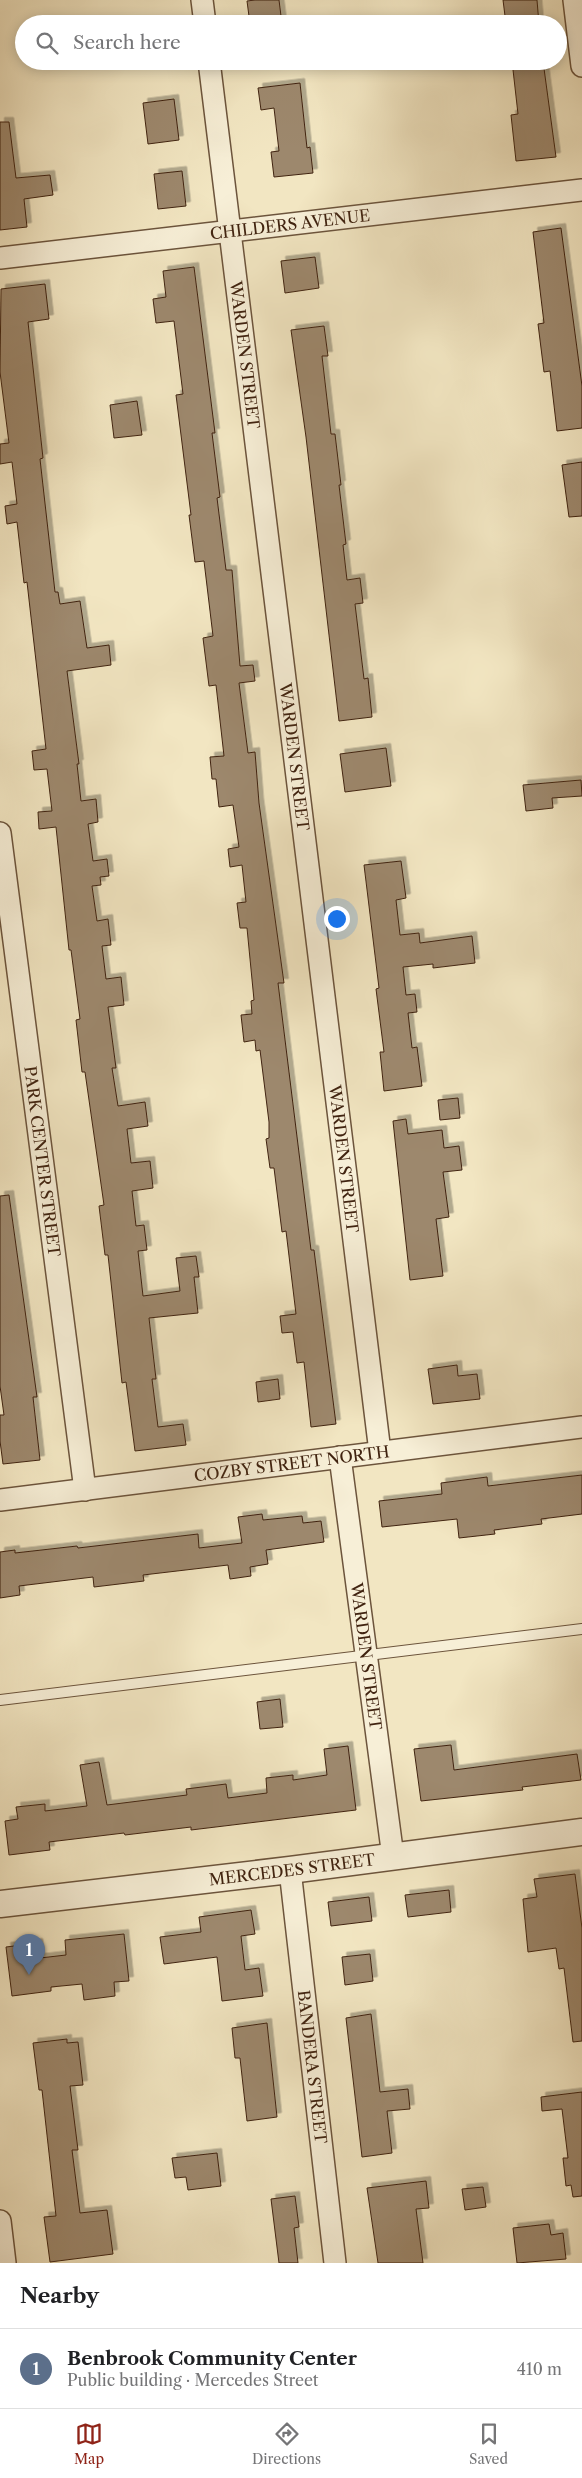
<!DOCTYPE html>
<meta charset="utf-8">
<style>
:root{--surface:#fff;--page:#f2f2f2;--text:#202124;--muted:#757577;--line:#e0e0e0;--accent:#8f2418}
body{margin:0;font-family:"Libre Caslon Text",serif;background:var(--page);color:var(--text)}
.you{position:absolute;left:336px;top:918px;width:18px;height:18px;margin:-12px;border:4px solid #fff;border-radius:50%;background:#1a73e8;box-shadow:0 0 0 8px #1a73e833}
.badge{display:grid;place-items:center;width:32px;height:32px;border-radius:50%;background:var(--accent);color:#fff;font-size:16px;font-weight:700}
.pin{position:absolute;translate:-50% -41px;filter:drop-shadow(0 1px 2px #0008)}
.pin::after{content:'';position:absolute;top:26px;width:18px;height:15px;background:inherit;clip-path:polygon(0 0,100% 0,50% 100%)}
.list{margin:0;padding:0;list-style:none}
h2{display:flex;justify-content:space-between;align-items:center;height:65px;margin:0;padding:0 20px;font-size:21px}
h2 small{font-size:16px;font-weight:400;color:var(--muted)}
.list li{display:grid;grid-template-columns:32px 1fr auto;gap:15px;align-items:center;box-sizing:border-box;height:80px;padding:0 20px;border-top:1px solid var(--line)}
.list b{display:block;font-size:19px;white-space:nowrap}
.list p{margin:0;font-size:16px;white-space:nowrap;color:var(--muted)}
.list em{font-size:16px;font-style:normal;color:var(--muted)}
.icon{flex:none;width:28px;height:28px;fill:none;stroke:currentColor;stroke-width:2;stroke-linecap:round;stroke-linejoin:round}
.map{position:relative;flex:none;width:582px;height:2263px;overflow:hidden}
.search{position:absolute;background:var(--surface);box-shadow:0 2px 12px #0003;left:15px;right:15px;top:15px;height:55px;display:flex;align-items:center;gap:12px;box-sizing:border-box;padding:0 18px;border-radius:28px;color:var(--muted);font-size:19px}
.sheet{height:145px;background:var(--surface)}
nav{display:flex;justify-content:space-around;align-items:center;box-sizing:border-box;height:70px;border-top:1px solid var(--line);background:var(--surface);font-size:14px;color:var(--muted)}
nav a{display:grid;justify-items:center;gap:2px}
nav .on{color:var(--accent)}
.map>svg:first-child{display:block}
.building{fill:#9d886d;stroke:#402310;filter:url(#shadow)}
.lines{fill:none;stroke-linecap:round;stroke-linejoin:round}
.service-casing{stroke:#6c543c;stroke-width:12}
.minor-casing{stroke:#6c543c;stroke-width:24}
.tertiary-casing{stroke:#6c543c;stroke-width:29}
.service{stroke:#f7efd7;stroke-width:10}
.minor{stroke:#f7efd7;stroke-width:21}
.tertiary{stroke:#f7efd7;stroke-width:26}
.labels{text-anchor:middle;stroke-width:5;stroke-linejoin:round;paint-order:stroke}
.street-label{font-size:16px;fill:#402310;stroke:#f7efd7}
</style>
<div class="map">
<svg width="582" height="2263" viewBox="0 0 582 2263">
<defs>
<filter id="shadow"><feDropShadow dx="4.5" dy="-4.5" stdDeviation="0" flood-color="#0004"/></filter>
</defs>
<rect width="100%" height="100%" fill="#f2e6c2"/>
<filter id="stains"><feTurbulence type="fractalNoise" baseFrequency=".004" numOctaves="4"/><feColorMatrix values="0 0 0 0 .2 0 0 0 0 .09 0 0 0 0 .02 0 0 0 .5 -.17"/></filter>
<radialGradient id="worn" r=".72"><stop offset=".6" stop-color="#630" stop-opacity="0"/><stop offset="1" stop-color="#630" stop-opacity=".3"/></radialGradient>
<g class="building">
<path d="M255 0H279L282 24H250L247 1Z"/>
<path d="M503 0H537L539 24H506Z"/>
<path d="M512 61H543L556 157 516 161 511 115 518 114Z"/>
<path d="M300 83 307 148 310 147 313 173 274 177 271 152 279 151 274 108 261 110 258 88Z"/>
<path d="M174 99 179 140 148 144 143 103Z"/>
<path d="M0 122H9L16 178 50 175 53 195 24 199 27 227 0 230Z"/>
<path d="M182 171 186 206 158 209 154 174Z"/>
<path d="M561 228 582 386V428L557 431 550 371 544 372 538 324 544 323 533 232Z"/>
<path d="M315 257 319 288 285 293 281 261Z"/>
<path d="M194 267 215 433H212L220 497 217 498 226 570H232L240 666 253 665 255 681 239 683 248 753 255 752 259 803 284 983H278L311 1250H314L336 1424 311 1427 304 1362 297 1363 293 1332 282 1333 280 1316 296 1314 286 1231 282 1232 274 1168H270L266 1139 269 1138V1122L260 1050 256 1051 255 1040 244 1042 241 1015 252 1014 251 1001 254 1000 247 928H240L237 903 246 902 242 865 230 867 228 849 239 847 233 805 219 807 216 779H212L210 757 224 756 216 685 209 686 203 638 213 636 204 561 195 562 189 515H191L176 395 183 394 174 321 156 323 153 299 166 297 163 271Z"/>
<path d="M45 284 49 319 28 322 43 458 40 459 55 592H58L60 604 80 601 87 648 109 645 111 665 67 671 79 764H77L81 801 96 799 98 822 88 824 93 861 107 859 109 876 100 877 101 885 92 886 97 921 108 919 111 945 102 946 106 979 121 977 124 1005 108 1007 116 1068H112L118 1106 145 1102 148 1126 127 1129 131 1163 150 1161 153 1188 132 1191 136 1226 144 1225 147 1250 138 1251 143 1296 180 1291 176 1258 196 1256 199 1277H194L198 1313 149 1318 156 1379H152L158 1427 183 1424 186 1445 135 1451 126 1382 122 1383 108 1255H105L99 1206 104 1205 85 1072H82L76 1020 80 1019 71 950H69L56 827 39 829 38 812 52 811 47 769 34 770 32 751 46 749 27 582 24 583 17 522 7 524 5 506 17 504 12 462 0 464V444L9 443 0 372 1 289Z"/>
<path d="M324 326 328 356H322L331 434H335L341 485H339L346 544 343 545 347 580 360 578 363 603 355 604 364 679 368 678 372 717 339 721 306 437 291 330Z"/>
<path d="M137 401 142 435 114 438 110 405Z"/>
<path d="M582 462V516L569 517 562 465Z"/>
<path d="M386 748 391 786 345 792 340 754Z"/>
<path d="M581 780 582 796 552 798 553 808 526 811 523 785Z"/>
<path d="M401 861 406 898 396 900 400 935 419 933 420 943 472 936 475 963 433 968V964L403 967 406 995 415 994 417 1012 408 1013 412 1048 417 1047 422 1086 384 1091 380 1052H384L376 989 379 988 364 865Z"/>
<path d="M458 1098 460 1118 440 1120 438 1100Z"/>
<path d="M406 1119 408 1134 442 1130 444 1148 459 1146 462 1170 443 1172 449 1217 436 1219 443 1276 410 1280 393 1121Z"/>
<path d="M9 1195 37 1397H33L40 1460 3 1464 0 1441V1415H4L0 1386V1196Z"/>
<path d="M457 1365 458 1376 477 1374 480 1399 433 1404 428 1369Z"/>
<path d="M278 1379 280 1399 258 1402 256 1382Z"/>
<path d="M582 1475V1514L541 1519 542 1524 494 1530 495 1534 459 1538 457 1519 382 1527 379 1501 442 1494 441 1483 487 1477 488 1486Z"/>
<path d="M262 1514 263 1520 302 1516 303 1523 321 1521 324 1542 266 1550 268 1564 250 1567 251 1576 230 1579 228 1565 143 1575 144 1581 94 1587 93 1577 19 1586 20 1595 0 1598V1552L15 1550V1553L77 1546 78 1548 198 1534 199 1548 242 1543 238 1517Z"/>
<path d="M280 1699 283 1727 260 1729 257 1702Z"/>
<path d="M451 1745 454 1770 577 1754 581 1780 522 1787 523 1790 421 1801 414 1749Z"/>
<path d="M348 1746 356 1810 191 1830V1827L125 1835 124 1833 49 1842 50 1850 9 1855 5 1821 18 1819 16 1807 45 1804V1811L87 1806 80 1765 99 1762 107 1805 187 1795 186 1789 226 1784 228 1798 267 1793 266 1778 293 1775V1780L327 1775 324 1749Z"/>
<path d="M575 1874 582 1928V2041L573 2042 564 1968 559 1969 556 1948 528 1952 523 1899 537 1897 534 1879Z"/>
<path d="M449 1890 451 1912 408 1917 405 1895Z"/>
<path d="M369 1897 372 1921 331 1926 328 1902Z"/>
<path d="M251 1910 255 1934 241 1936 245 1970 259 1968 263 1996 222 2001 217 1957 164 1964 160 1937 201 1932 199 1917Z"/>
<path d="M124 1934 129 1981 114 1982 115 1996 84 2000 82 1984 51 1987V1991L12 1996 6 1947 38 1943 40 1958 66 1955 65 1940Z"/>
<path d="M370 1954 373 1981 345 1985 342 1957Z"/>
<path d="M371 2014 380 2092 408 2089 410 2109 387 2111 392 2153 362 2157 346 2018Z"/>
<path d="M267 2023 277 2117 247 2121 240 2058H235L232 2028Z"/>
<path d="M67 2039V2043L78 2042 83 2085 70 2086 78 2150H72L80 2213 107 2210 113 2254 50 2262 44 2217 56 2216 42 2090H39L33 2043Z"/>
<path d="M582 2092V2196L573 2197 571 2185 566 2186 563 2158H568L562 2109 542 2111 541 2097Z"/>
<path d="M217 2153 221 2186 188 2190 186 2177 175 2178 172 2158Z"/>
<path d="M426 2181 429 2208 416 2209 423 2263H378L367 2188Z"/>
<path d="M483 2187 486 2207 465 2210 462 2189Z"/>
<path d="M295 2196 299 2227 294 2228 298 2263H279L271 2199Z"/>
<path d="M549 2224 551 2235 563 2233 566 2259 517 2263 513 2228Z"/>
</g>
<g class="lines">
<g class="service-casing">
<path id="service" d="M0 1700 582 1629"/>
</g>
<g class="minor-casing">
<g id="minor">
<path d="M202 0 205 24"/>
<path d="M574 0 582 66"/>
<path id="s1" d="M209 61 380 1452"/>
<path id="s2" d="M0 258 582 190"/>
<path id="s3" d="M0 833 85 1490"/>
<path id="s4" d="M340 1457 393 1857"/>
<path id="s5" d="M0 1500 582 1427"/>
<path id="s6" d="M290 1870 335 2263"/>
<path d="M0 2221 5 2263"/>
</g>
</g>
<g class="tertiary-casing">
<g id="tertiary">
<path id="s7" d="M0 1904 290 1870 582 1832"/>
</g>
</g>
<use href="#service" class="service"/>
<use href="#minor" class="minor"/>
<use href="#tertiary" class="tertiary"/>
</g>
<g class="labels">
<g class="street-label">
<text dy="6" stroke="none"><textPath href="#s2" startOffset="292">CHILDERS AVENUE</textPath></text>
<text dy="6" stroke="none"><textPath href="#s1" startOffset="296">WARDEN STREET</textPath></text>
<text dy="6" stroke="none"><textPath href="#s1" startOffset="701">WARDEN STREET</textPath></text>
<text dy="6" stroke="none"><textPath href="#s1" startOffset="1106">WARDEN STREET</textPath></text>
<text dy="6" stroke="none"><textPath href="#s3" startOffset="331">PARK CENTER STREET</textPath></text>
<text dy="6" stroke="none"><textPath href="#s5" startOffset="294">COZBY STREET NORTH</textPath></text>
<text dy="6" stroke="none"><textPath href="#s4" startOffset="201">WARDEN STREET</textPath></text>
<text dy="6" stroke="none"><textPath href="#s7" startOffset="294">MERCEDES STREET</textPath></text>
<text dy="6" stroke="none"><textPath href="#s6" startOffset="198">BANDERA STREET</textPath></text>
</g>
</g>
<rect width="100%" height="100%" filter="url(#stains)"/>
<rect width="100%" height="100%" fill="url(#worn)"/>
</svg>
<div class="you"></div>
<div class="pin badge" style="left:29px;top:1975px;background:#5c6f8a">1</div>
<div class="search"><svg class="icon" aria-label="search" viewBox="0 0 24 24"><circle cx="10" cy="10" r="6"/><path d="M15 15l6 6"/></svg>Search here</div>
</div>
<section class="sheet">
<h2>Nearby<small></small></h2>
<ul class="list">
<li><span class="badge" style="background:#5c6f8a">1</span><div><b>Benbrook Community Center</b><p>Public building · Mercedes Street</p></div><em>410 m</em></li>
</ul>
</section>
<nav>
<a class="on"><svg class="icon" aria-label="map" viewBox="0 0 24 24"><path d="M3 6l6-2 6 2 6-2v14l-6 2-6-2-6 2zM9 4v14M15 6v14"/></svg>Map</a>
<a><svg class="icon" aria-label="directions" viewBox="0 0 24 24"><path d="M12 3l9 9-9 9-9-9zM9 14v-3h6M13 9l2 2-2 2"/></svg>Directions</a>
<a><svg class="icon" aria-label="saved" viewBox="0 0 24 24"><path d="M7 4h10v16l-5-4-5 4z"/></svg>Saved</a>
</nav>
